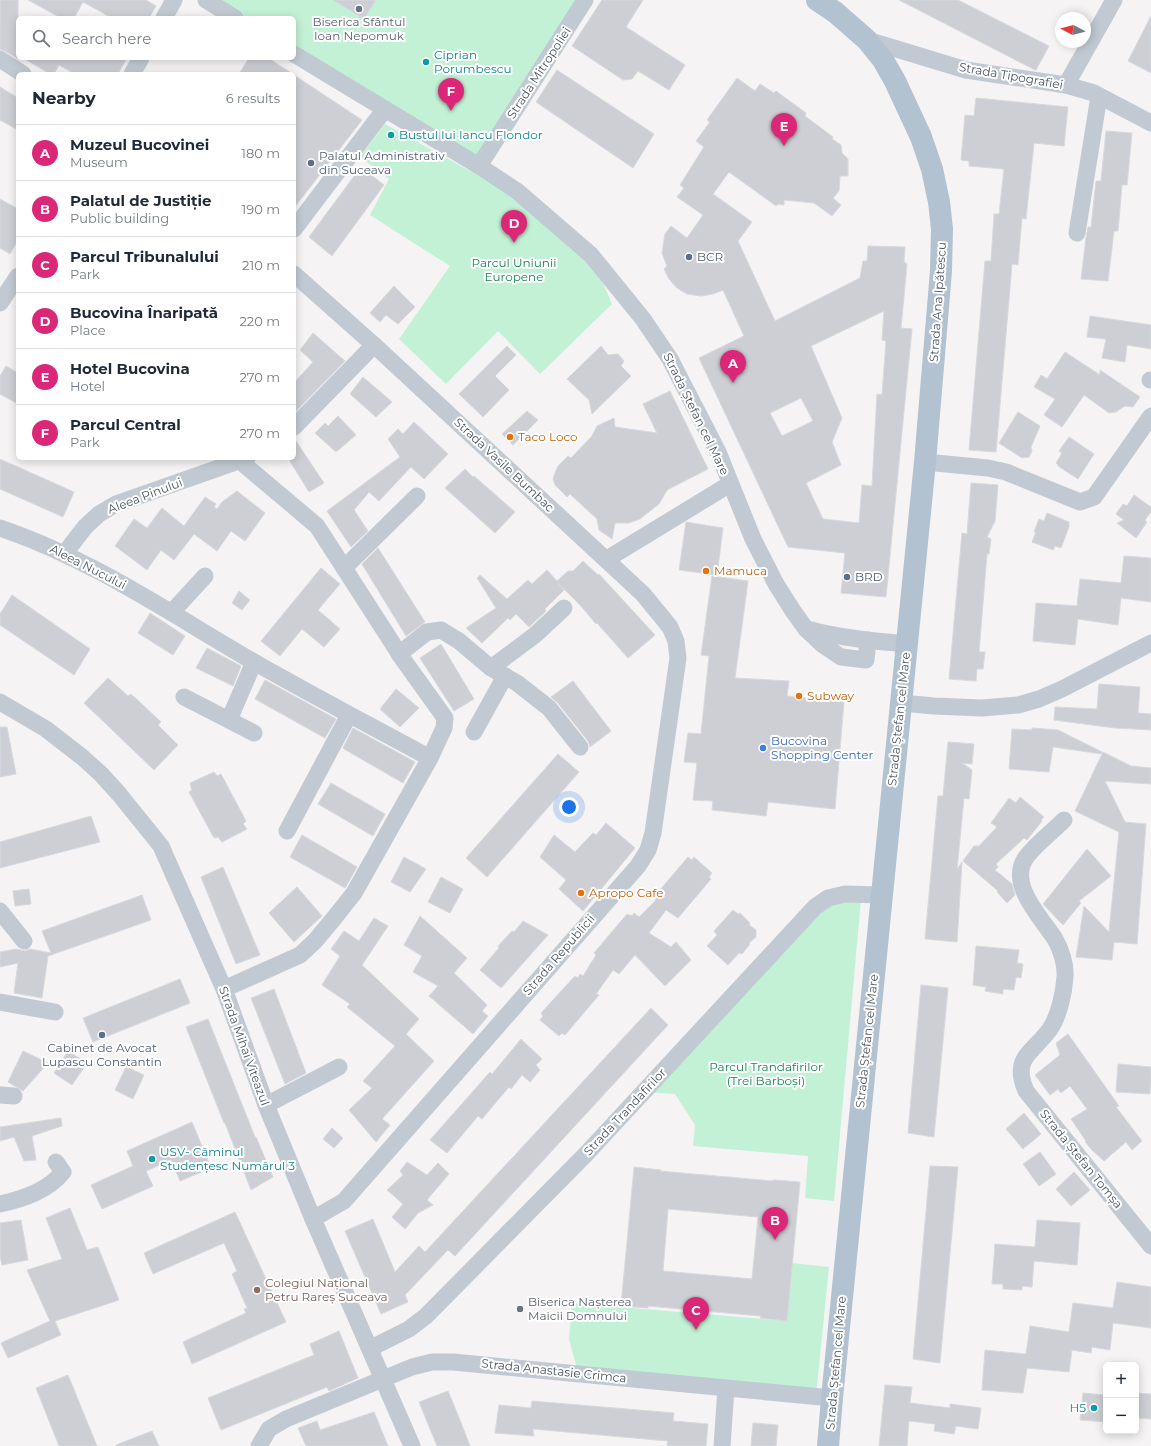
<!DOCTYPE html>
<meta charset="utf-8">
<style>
:root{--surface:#fff;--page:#f6f6f7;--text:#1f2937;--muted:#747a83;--line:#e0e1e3;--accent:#db2777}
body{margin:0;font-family:Montserrat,sans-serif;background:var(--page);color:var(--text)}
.controls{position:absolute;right:12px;bottom:12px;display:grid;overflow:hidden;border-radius:6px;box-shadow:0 2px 10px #0003}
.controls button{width:36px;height:36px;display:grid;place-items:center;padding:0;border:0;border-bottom:1px solid var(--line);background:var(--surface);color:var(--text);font:20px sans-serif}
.compass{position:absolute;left:1055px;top:12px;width:36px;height:36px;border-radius:50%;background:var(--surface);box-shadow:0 2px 10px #0003;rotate:277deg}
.you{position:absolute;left:569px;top:807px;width:14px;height:14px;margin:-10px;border:3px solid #fff;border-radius:50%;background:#1a73e8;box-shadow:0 0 0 6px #1a73e833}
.badge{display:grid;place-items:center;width:26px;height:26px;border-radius:50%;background:var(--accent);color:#fff;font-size:13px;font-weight:700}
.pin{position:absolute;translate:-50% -33px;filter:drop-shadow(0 1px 2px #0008)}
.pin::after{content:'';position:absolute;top:21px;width:14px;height:12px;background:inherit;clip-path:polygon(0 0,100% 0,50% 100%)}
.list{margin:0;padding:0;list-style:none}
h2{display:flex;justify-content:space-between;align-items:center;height:52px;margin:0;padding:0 16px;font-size:17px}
h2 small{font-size:13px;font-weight:400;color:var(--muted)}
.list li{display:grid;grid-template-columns:26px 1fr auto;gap:12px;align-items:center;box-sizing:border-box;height:56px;padding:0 16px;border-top:1px solid var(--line)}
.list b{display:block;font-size:15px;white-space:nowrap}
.list p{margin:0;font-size:13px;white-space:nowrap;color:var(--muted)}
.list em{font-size:13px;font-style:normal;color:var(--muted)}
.icon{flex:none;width:22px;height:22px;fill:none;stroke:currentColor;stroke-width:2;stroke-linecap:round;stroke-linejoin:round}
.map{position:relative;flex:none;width:1151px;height:1446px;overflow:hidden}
.search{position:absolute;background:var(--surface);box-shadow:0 2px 10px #0003;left:16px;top:16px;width:280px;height:44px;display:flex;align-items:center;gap:10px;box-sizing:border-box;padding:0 14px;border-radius:6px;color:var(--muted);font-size:15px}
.panel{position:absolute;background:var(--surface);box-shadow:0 2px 10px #0003;left:16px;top:72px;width:280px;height:388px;border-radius:6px}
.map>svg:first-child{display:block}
.green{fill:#c3f1d5}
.building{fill:#cdcfd5;stroke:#d7d9de;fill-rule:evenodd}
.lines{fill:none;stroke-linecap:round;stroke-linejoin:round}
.street{stroke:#c1cad2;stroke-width:17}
.primary{stroke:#b3c2d1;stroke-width:22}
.worship-dot{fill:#6b7280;stroke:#fff;stroke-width:1.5}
.culture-dot{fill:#0f9aa8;stroke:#fff;stroke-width:1.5}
.service-dot{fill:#5c6f8a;stroke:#fff;stroke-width:1.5}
.food-dot{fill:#e8710a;stroke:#fff;stroke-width:1.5}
.shop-dot{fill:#3f7fe0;stroke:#fff;stroke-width:1.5}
.education-dot{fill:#8d6e63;stroke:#fff;stroke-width:1.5}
.labels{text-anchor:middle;stroke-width:4;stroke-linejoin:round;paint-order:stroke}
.worship-label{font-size:12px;fill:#5b616d;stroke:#fff}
.culture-label{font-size:12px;fill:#0d838f;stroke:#fff;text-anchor:start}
.street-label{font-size:12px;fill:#4a5661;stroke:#fff}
.service-label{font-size:12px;fill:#4e5e75;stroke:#fff;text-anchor:start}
.park-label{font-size:12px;fill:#17864f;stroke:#fff}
.food-label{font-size:12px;fill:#c56008;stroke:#fff;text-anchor:start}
.shop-label{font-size:12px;fill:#366cbe;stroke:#fff;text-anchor:start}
.education-label{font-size:12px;fill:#785e54;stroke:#fff;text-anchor:start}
</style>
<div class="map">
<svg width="1151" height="1446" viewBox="0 0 1151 1446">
<rect width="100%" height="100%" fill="#f5f3f3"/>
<g class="green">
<path d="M198 0H585L479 166 294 57V18H228Z"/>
<path d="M385 124 535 207 591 255 612 304 540 374 498 331 446 384 399 339 450 266 370 215 389 179 360 157Z"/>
<path d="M861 899 834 1201 805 1198 808 1156 693 1146 695 1125 675 1094 644 1092 815 907Z"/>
<path d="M792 1263 829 1267 816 1396 578 1373 569 1339 572 1303 787 1321Z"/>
</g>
<g class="building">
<path d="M0 0H18V59L5 51 0 49Z"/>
<path d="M28 0H146L156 6 149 18H112L83 2 74 18H61Z"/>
<path d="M333 0H376L364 19Z"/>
<path d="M602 0H643L626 27 685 65 669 90 638 71 632 79 623 80 572 46Z"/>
<path d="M899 0H958L1049 46 1036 70H1035Z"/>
<path d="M1151 16V73L1128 61Z"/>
<path d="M23 58H127L118 74H75L59 65 54 74H50Z"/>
<path d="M249 58H268L293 74H239Z"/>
<path d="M557 70 654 134 633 168 536 102Z"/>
<path d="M294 75 362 120 294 208Z"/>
<path d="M737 78 755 91 760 84 774 93 776 91 780 94 806 113 805 116 833 137 832 139 841 145 842 153 848 159V176H840L839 191 833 198 841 205 832 216 814 203 784 200V205L778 204 776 206 729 172 713 194 752 222 738 241 775 321 860 278 863 261H867L868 246 905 247 904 262 907 264 901 328 912 329 886 597 841 593 845 553 788 547 699 358 744 336 723 290 713 294 701 296 687 294 677 288 669 279 664 269 667 266 662 253 665 234 671 226 687 238 703 215 677 197 684 188 680 185 704 147 696 141 710 122 707 120ZM884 311 882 340 886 341 882 395 877 394 872 486 862 485 859 523 823 519 806 483 841 465 832 442 842 418 811 346ZM801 398 813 421 782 436 770 413Z"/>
<path d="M0 87 18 98V130L0 120Z"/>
<path d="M976 98 1068 107 1064 146 1034 143 1026 219 1022 218 1018 265 1012 264 996 452 969 450 985 261H991L994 214H999L1004 169 969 166V161L961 160 965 115 974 116Z"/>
<path d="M1106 131 1132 133 1127 185H1122L1118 231H1114L1108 281 1081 279 1086 238 1088 227H1091L1096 181H1101Z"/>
<path d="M361 167 384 185 332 256 309 237Z"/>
<path d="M0 199 18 209V240L10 254 0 248Z"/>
<path d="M394 286 415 307 398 324 386 315 380 322 370 313Z"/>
<path d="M1090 316 1151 325V349L1127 345 1125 362 1102 358 1106 339 1087 337Z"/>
<path d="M313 333 345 361 294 413V383L313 362 300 350Z"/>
<path d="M507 346 516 355 495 376 509 390 483 417 459 394Z"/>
<path d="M601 346 608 355 618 354 624 361 621 366 631 376 592 414 589 400 567 379Z"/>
<path d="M1065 352 1100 375V370L1140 397 1133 407 1125 406 1116 412 1109 413 1084 395 1062 427 1044 415 1055 399 1034 387 1041 375 1047 379Z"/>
<path d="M6 366 18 373V404L0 394V376Z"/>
<path d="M363 377 392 402 376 417 350 394Z"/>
<path d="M670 391 708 469 667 490 659 504 640 519 629 523H615L612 539 599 530 597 519 570 494 567 497 555 485 553 479 555 473 558 466 568 456 571 458 592 436 597 426 614 418 615 427 657 433 643 404Z"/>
<path d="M527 411 538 420 513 445 502 434Z"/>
<path d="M1018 412 1040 426 1031 447 1032 451 1029 457 1022 458 999 443Z"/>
<path d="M338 416 356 435 336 452 315 433 325 423 328 426Z"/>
<path d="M414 422 448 454 424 479 411 467 379 501 369 492 354 510 368 531 351 547 327 511 400 457 388 439 398 429 403 434Z"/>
<path d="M1069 437 1094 454 1078 479 1058 466V465L1056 463 1062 453 1059 451Z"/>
<path d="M294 438 324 483 309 492 288 458H294Z"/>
<path d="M0 459 74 492 63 517 0 489Z"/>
<path d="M465 469 473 477 474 476 515 512 495 533 445 488Z"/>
<path d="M971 483 998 485 995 521 987 537 991 539 989 554H987L979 652H985L983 669H977L976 681 949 679 962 533 967 534Z"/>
<path d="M237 491 265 513 245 541 231 531 217 551 194 534 174 560 161 550 147 570 115 546 134 519 147 528 162 508 184 526 205 497 216 504 214 507 217 509 222 502Z"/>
<path d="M1134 495 1151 507V512L1145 520 1147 522 1136 538 1117 523 1124 520 1116 514 1123 504 1127 506Z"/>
<path d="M1047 513 1069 522V527L1061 548 1055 546 1053 550 1032 542 1036 532H1034L1039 519 1044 521Z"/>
<path d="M686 522 723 528 717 575 679 570Z"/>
<path d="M378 548 425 622 406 636 362 564Z"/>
<path d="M1124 556 1151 558V602L1121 598 1118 625 1078 619 1075 645 1033 641 1036 603 1077 606 1080 579 1121 583Z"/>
<path d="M583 561 598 575 599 574 655 635 628 658 597 623 596 624 580 605 558 583 564 590 545 609 546 611 529 627 516 614 510 620 508 618 482 643 466 628 496 608 477 578 480 575 507 599 528 580 532 584 547 570 557 581 568 571H573Z"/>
<path d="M321 568 340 584 318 610 340 629 324 647 302 629 280 656 261 641Z"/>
<path d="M712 576 748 581 735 678 789 681 787 696 844 702 835 809 768 802 766 816 712 810 713 801 693 800 697 763 684 762 688 733 701 734 709 656 701 655Z"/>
<path d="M239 591 250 600 242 610 232 603Z"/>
<path d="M12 595 90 649 74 675 0 625V614Z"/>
<path d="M150 613 185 636 173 655 138 633Z"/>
<path d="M441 644 474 699 454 711 420 658Z"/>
<path d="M207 648 241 666 233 686 196 668Z"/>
<path d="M108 678 128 696 131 694 144 706 161 722 158 725 178 745 154 770 84 703Z"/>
<path d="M265 680 336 719 325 738 255 699Z"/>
<path d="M573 681 611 731 590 747 588 741 557 702 551 697Z"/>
<path d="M1099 684 1140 687 1138 713 1151 714V730L1115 728 1054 720 1055 707 1097 709Z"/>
<path d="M396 689 419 708 400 727 380 709Z"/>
<path d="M0 727H7L16 774 0 777Z"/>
<path d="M353 728 415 762 403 783 344 749 343 748Z"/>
<path d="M1032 728 1058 730 1102 752V754L1053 747 1049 772 1009 769 1012 729 1032 730Z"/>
<path d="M948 742 974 744 972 764 962 763 972 770 969 799 964 798 957 869 962 862 957 942 925 939 938 796H943Z"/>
<path d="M1103 752 1131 766 1151 768V784L1105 781 1125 822 1146 824 1137 944 1114 942 1112 960 1076 957 1084 906 1109 932 1119 832 1075 811Z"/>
<path d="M558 754 579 772 487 877 466 858Z"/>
<path d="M214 772 217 776 221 774 246 821 243 824 247 829 222 842 218 837 214 838 189 792 192 790 190 783Z"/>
<path d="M331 783 385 814 373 836 318 804Z"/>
<path d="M1020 797 1044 817 1041 820 1042 821 1027 840 1024 838 996 864 998 867 995 870 1012 884 1015 895 1007 903 997 892 998 891 963 861 974 846H979L997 827 991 823 1009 798 1016 803Z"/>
<path d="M91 816 100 842 0 868V842Z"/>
<path d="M606 823 635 848 583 911 559 889 566 880 540 857 554 835 575 852 593 833 596 835Z"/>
<path d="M302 835 357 867 345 888 290 857Z"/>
<path d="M1087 849 1111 876 1079 901 1081 903 1063 925 1043 904Z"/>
<path d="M404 857 426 869 410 892 391 882Z"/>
<path d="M688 857 692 860 694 857 712 873 709 877 711 879 678 918 666 910 649 933 671 947 676 942 691 960 665 986 635 955 619 974 613 970 596 994 599 995 565 1035 562 1033 559 1036 540 1020 543 1016 541 1013 575 976 578 978 580 974 583 976 596 955 594 953 627 914 632 916 634 913 639 917 656 900 654 897Z"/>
<path d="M223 867 260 955 236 964 201 877Z"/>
<path d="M441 877 463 889 450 913 428 902Z"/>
<path d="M297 887 322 916 294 942 269 913Z"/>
<path d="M29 889 31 904 15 906 13 891Z"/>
<path d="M142 895 151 920 48 956 42 998 14 993 18 963 0 967V952L16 949 25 951 30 949 51 953 42 931Z"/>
<path d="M733 910 738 914 740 913 750 923 749 925 756 930V937L749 943 750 944 742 954 739 953 728 965 707 946 717 935 714 931Z"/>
<path d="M420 916 467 958 454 973 487 1005 482 1011 488 1016 473 1034 429 996 438 986 413 972 422 956 404 945Z"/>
<path d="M374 918 388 926 362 965 419 1019 406 1034 434 1061 382 1119 390 1125 376 1142 349 1110 372 1088 363 1081 395 1046 347 1007 350 1004 322 985 340 956 331 949 344 931 359 941Z"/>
<path d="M523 921 548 935 501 988 480 970 499 948 498 946 512 931 514 932Z"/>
<path d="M976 946 1019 950 1017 963 1023 964 1021 978 1016 977 1014 990 1003 989V994L985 991 986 987 973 985Z"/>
<path d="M180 979 190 1003 93 1042 83 1018Z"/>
<path d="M921 985 948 988 934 1137 908 1133Z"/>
<path d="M274 989 306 1073 285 1084 251 998Z"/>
<path d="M651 1008 668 1025 455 1256 448 1250 405 1295 408 1302 381 1314 345 1231 373 1219 395 1272 419 1246 425 1252Z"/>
<path d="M208 1019 255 1137H256L273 1177 251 1190 225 1123H224L186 1027Z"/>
<path d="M1068 1034 1119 1106 1116 1107 1142 1141 1132 1150 1126 1142 1104 1161 1092 1150 1085 1142 1086 1141 1071 1119 1087 1109 1070 1086 1061 1093 1058 1089 1050 1095 1035 1075 1060 1055 1056 1043Z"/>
<path d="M521 1039 542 1059 536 1065 540 1070 530 1082 522 1075 511 1089 509 1087 482 1119 478 1116 447 1153 430 1140 490 1072 492 1074Z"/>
<path d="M23 1051 48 1063 23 1091 8 1082Z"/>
<path d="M68 1051 87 1063 72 1085 54 1073Z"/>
<path d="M1118 1064 1151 1067 1150 1094 1116 1092Z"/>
<path d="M126 1067 144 1075 133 1099 115 1090Z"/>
<path d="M1024 1113 1041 1134 1023 1149 1006 1129Z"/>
<path d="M61 1118 62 1126 32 1136 36 1160 24 1161 14 1137 0 1141V1127Z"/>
<path d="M192 1122 211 1168 180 1181 171 1160 146 1171 153 1186 102 1209 91 1185 133 1166 127 1151Z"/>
<path d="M332 1128 343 1138 334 1148 323 1139Z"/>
<path d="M1040 1152 1056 1174 1039 1186 1023 1164Z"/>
<path d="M407 1162 427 1175 438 1163 449 1174 427 1200 433 1205 418 1213 405 1229 392 1217 403 1204 387 1190 403 1175 400 1171Z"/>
<path d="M930 1166 958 1167 940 1363 913 1359Z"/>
<path d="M634 1167 661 1170 660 1171 773 1181V1180L800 1182 787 1321 760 1318 761 1316 648 1306V1308L621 1306ZM668 1209 758 1217 752 1279 663 1271Z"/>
<path d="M1074 1172 1090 1190 1071 1206 1056 1189Z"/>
<path d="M70 1208 87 1250 98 1247 119 1300 55 1321 61 1335 8 1358 1 1343 50 1321 27 1270 62 1259 46 1218Z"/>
<path d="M235 1212 286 1322 192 1364 183 1342 246 1313 244 1309 247 1308 232 1274 237 1271 224 1243 153 1274 144 1253Z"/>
<path d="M21 1220 28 1260 2 1265 0 1256V1223Z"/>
<path d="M1037 1220 1080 1223 1077 1265 1034 1261 1032 1287 1022 1286V1290L1003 1289V1284H992L995 1244 1035 1247Z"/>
<path d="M1117 1282 1151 1287V1328L1113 1323 1110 1350 1092 1347 1091 1353 1072 1350 1069 1372 1027 1368 1023 1393 982 1390 985 1350 1026 1354 1030 1326 1069 1332 1073 1303 1113 1308Z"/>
<path d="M339 1331 358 1378 329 1391 327 1387 221 1430 208 1398 314 1355 310 1344Z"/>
<path d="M68 1375 97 1446H59L36 1388Z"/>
<path d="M885 1385 912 1387 910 1403 950 1408V1404L981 1408 978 1429 956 1426 954 1434 934 1431 935 1424 909 1421 907 1446H879Z"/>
<path d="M448 1391 460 1420 470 1446H437L419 1402Z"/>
<path d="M1083 1393 1106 1395V1422L1080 1420Z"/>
<path d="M1136 1393 1151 1394V1419L1136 1418Z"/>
<path d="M532 1401 674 1413 673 1421 708 1424 706 1446H667L668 1441 533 1429 534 1436 495 1433 499 1405 531 1408Z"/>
<path d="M374 1412 388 1446H306L298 1428 317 1421 320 1430Z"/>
<path d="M753 1423 778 1425 776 1446H751Z"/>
<path d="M152 1431 159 1446H116V1445Z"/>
</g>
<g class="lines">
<g class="street">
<path d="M206 0 235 18"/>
<path d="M164 18 174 0"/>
<path d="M867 40 966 70 1066 85 1094 93 1151 123"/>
<path d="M294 54 479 166 517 191 591 255 643 319 670 359 718 452 753 539 776 584 793 611 806 629 823 645 841 657 866 660 868 640"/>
<path d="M0 59 23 74"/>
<path d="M132 74 141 58"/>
<path d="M1066 85 1114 0"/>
<path d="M479 166 585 0"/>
<path d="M294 229 385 109"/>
<path d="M1077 233 1099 96"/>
<path d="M294 274 374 345 643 594 670 627 676 641 678 658 653 833 648 850 638 866 344 1201 313 1219"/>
<path d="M0 303 18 276"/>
<path d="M1150 380H1151"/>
<path d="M294 427 374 345"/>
<path d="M925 462 988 468 1006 472 1080 502 1094 497 1151 416"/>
<path d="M0 528C92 559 171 614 254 662 312 695 371 726 430 758"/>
<path d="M65 553 85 527 99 514 116 504 247 458"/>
<path d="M607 559 730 484"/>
<path d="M344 568 417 496"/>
<path d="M172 612 205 576"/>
<path d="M807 629C840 638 873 641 907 644"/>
<path d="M399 654 427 632 441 630 459 641 491 668 517 683 549 708 580 747"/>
<path d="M491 668 535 635 564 608"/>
<path d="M184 697 254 733"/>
<path d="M0 702 46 729 82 757 101 774 119 794 161 846 224 989 266 1105 313 1219 412 1446"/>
<path d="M901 703 934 706 982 708 1018 705 1039 699 1062 689 1151 643"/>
<path d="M229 720 254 662"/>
<path d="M474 732 505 676"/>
<path d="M1064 820C1052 832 1037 843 1027 856 1006 883 1041 917 1055 939 1061 949 1066 965 1065 977 1064 992 1059 1016 1050 1029 1034 1052 1011 1057 1026 1091L1151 1246"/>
<path d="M287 831 349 715"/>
<path d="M0 911 24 941"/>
<path d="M224 989 300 955 315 941 335 917 354 893 430 758 444 728 445 718 402 658 317 526 240 461"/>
<path d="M0 1002 55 1012"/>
<path d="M0 1095 14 1096"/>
<path d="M266 1105 339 1067"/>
<path d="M0 1204C23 1199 48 1191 63 1172L56 1162"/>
<path d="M371 1348 409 1329 426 1316 587 1153 815 907 828 898 845 894 881 895"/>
<path d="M259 1446 269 1429 286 1419 412 1367 432 1362H453L832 1398"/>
<path d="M722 1446 726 1388"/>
</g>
<path class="primary" d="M817 0 835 12 867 40 883 60 895 81 921 137 932 169 939 202 942 229 941 271 925 462 832 1398 828 1446"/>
</g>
<g class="worship-dot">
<circle cx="359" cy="9" r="4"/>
<circle cx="520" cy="1309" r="4"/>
</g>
<g class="culture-dot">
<circle cx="426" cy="62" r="4"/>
<circle cx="391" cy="135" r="4"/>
<circle cx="152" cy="1159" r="4"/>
<circle cx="1094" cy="1408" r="4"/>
</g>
<g class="service-dot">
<circle cx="311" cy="163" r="4"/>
<circle cx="689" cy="257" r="4"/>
<circle cx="847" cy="577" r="4"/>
<circle cx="102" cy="1035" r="4"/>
</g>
<g class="food-dot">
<circle cx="510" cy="437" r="4"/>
<circle cx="706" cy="571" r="4"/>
<circle cx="799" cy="696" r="4"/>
<circle cx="581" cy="893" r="4"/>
</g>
<circle class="shop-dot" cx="763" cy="748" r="4"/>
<circle class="education-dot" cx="257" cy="1290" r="4"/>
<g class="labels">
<g class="worship-label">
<text x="359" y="26">Biserica Sfântul<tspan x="359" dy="14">Ioan Nepomuk</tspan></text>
<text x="528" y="1306" text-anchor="start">Biserica Nașterea<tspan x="528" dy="14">Maicii Domnului</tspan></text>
</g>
<g class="culture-label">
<text x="434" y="59">Ciprian<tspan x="434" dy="14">Porumbescu</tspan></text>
<text x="399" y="139">Bustul lui Iancu Flondor</text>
<text x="160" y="1156">USV- Căminul<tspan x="160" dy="14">Studențesc Numărul 3</tspan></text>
<text x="1086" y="1412" text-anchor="end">H5</text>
</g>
<g class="street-label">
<text transform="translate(539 73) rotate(-57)" y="4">Strada Mitropoliei</text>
<text transform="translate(1011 76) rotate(10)" y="4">Strada Tipografiei</text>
<text transform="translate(938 302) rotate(-86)" y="4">Strada Ana Ipătescu</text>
<text transform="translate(696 414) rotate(64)" y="4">Strada Ștefan cel Mare</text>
<text transform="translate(504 465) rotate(43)" y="4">Strada Vasile Bumbac</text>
<text transform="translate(145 496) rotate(-21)" y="4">Aleea Pinului</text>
<text transform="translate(88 567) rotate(27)" y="4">Aleea Nucului</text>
<text transform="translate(899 719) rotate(-84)" y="4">Strada Ștefan cel Mare</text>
<text transform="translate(559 955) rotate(-49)" y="4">Strada Republicii</text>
<text transform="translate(867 1041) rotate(-84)" y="4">Strada Ștefan cel Mare</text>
<text transform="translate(244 1046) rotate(70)" y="4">Strada Mihai Viteazul</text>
<text transform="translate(625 1112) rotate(-47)" y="4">Strada Trandafirilor</text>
<text transform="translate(1081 1159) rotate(51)" y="4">Strada Ștefan Tomșa</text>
<text transform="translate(836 1363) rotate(-85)" y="4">Strada Ștefan cel Mare</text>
<text transform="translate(554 1371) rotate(6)" y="4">Strada Anastasie Crimca</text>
</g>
<g class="service-label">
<text x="319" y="160">Palatul Administrativ<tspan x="319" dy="14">din Suceava</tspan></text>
<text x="697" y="261">BCR</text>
<text x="855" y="581">BRD</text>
<text x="102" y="1052" text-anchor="middle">Cabinet de Avocat<tspan x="102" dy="14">Lupascu Constantin</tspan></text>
</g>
<g class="park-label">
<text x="514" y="267">Parcul Uniunii<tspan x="514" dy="14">Europene</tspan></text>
<text x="766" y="1071">Parcul Trandafirilor<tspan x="766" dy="14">(Trei Barboși)</tspan></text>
</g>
<g class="food-label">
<text x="518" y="441">Taco Loco</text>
<text x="714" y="575">Mamuca</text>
<text x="807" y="700">Subway</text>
<text x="589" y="897">Apropo Cafe</text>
</g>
<g class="shop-label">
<text x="771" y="745">Bucovina<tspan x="771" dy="14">Shopping Center</tspan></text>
</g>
<g class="education-label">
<text x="265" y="1287">Colegiul Național<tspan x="265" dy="14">Petru Rareș Suceava</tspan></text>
</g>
</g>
</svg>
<div class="controls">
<button>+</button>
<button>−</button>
</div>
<svg class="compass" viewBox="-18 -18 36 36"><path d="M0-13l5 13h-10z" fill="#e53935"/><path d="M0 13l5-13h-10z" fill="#747a83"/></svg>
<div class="you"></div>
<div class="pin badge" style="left:733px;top:383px">A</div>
<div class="pin badge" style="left:775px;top:1240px">B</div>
<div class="pin badge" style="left:696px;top:1330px">C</div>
<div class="pin badge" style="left:514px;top:243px">D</div>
<div class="pin badge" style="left:784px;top:146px">E</div>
<div class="pin badge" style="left:451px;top:111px">F</div>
<div class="search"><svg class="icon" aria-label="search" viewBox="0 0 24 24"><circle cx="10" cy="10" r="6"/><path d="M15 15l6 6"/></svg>Search here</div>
<section class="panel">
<h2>Nearby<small>6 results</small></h2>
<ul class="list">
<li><span class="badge">A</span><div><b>Muzeul Bucovinei</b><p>Museum</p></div><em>180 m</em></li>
<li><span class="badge">B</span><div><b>Palatul de Justiție</b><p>Public building</p></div><em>190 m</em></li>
<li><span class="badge">C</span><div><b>Parcul Tribunalului</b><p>Park</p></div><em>210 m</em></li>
<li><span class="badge">D</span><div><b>Bucovina Înaripată</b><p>Place</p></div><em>220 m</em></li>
<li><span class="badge">E</span><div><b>Hotel Bucovina</b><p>Hotel</p></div><em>270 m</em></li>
<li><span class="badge">F</span><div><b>Parcul Central</b><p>Park</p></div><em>270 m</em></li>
</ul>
</section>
</div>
